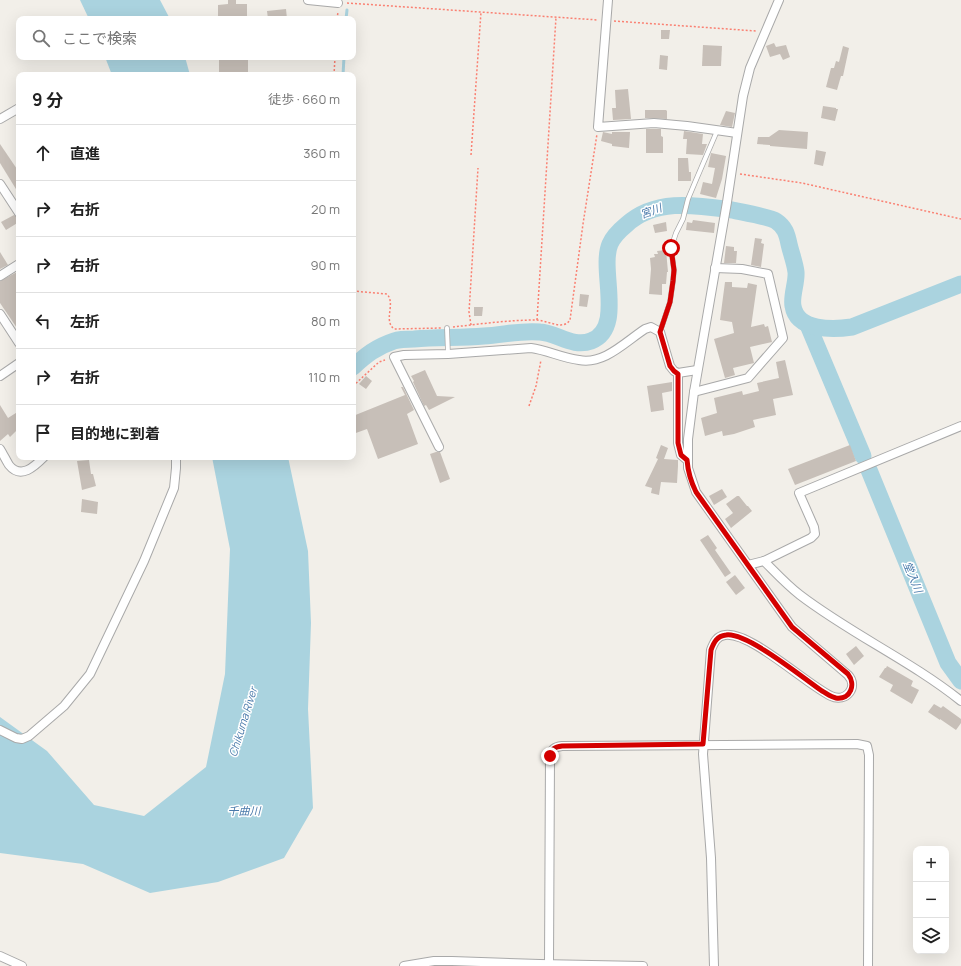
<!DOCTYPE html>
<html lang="ja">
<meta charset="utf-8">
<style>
:root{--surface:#fff;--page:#f6f6f6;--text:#222;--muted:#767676;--line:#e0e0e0}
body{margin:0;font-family:Manrope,"Noto Sans JP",sans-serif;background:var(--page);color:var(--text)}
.controls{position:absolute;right:12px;bottom:12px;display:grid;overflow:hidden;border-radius:8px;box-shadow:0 4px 16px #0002}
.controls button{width:36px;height:36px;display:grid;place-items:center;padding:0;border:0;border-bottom:1px solid var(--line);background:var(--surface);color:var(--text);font:20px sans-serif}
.stop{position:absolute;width:12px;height:12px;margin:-9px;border:3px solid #d40000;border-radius:50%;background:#fff}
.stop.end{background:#d40000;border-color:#fff;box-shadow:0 1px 4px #0008}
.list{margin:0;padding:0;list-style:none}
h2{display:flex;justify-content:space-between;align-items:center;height:52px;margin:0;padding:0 16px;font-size:17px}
h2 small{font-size:13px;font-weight:400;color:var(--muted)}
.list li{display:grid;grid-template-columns:26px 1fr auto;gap:12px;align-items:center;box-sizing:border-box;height:56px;padding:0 16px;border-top:1px solid var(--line)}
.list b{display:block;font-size:15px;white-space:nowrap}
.list em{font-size:13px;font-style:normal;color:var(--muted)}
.icon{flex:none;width:22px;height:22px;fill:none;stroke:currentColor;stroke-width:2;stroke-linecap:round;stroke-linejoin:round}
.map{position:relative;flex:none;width:961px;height:966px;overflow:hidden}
.search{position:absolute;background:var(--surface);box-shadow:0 4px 16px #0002;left:16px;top:16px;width:340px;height:44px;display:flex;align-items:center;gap:10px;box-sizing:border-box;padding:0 14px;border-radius:8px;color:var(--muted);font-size:15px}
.panel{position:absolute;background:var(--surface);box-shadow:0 4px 16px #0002;left:16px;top:72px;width:340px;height:388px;border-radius:8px}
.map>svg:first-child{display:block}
.water{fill:#aad3df}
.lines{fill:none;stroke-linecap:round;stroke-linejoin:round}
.stream{stroke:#aad3df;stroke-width:3}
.river{stroke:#aad3df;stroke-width:17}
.building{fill:#c7bfb8}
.lane-casing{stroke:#a9a9a9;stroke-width:5.5}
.street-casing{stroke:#a9a9a9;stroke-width:10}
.path{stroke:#fa8072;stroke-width:1.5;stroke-dasharray:2 2;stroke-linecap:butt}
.lane{stroke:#fff;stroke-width:4}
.street{stroke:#fff;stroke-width:8}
.route{stroke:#d40000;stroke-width:5}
.labels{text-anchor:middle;stroke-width:3;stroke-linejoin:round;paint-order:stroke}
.water-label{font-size:11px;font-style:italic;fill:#4a7aab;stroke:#fff}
</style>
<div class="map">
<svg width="961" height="966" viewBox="0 0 961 966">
<rect width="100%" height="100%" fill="#f2efe9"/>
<g class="water">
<path d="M80 0H160L170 19H89Z"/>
<path d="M105 57H185L190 75H112Z"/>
<path d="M212 457H288L308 551 311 623 308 709 313 808 284 858 218 882 150 893 83 864 0 853V717L47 751 94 805 144 816 206 767 225 674 230 549Z"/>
</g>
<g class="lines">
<g class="stream">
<path d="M346 19 347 10"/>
<path d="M343 75 344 57"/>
</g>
<g class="river">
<path d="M808 325 863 456"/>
<path d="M353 367C366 355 376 347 394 341 400 339 408 339 414 339 438 337 461 338 484 336 503 335 521 330 540 332 557 333 573 348 591 341 625 328 599 270 610 244 613 237 620 230 626 225 655 198 696 205 732 210 741 212 770 217 776 221 785 227 787 234 789 244 791 253 795 263 796 272 797 282 791 296 793 306 797 331 833 330 852 327L961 284"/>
<path d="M869 470 948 663 961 681"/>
</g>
</g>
<g class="building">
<path d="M228 0H236V4H247V19H218V5L228 4Z"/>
<path d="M286 9 287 19H268L267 11Z"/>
<path d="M661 30H670L669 39H661Z"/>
<path d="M774 43 776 47 786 45 790 57 783 60 780 54 770 57 766 46Z"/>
<path d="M703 45 722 46 721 66H702Z"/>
<path d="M843 46 849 48 843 76H841L837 90 826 87 831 68H834L836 61 839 62Z"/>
<path d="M660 55 668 56 667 70 659 69Z"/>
<rect x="219" y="57" width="29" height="18"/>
<path d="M628 89 631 119 613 120 612 108H616L615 90Z"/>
<path d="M823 106 836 108V109H838L835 121 821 118Z"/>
<path d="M645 110H666L667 111V119L645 118Z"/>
<path d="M726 111 735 113 732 127 720 125Z"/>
<path d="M646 129H661V136L663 137V153H646Z"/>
<path d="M779 130 808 132 807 149 770 146V145L757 144 758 137H769Z"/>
<path d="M684 131 703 134 702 144H707L703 155 686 154 687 139H683Z"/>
<path d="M603 132 612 134V132H630L629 148 612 146V144L601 141Z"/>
<path d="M0 144 19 172V194L0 163Z"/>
<path d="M816 150 826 152 823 166 814 164Z"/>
<path d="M711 153 726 156 722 179 716 198 700 194 703 182 712 184 715 168 708 167Z"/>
<path d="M678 158H688L689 172H691V181H678Z"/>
<path d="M14 215 19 218V222L6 230 1 222Z"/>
<path d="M693 220 715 223 714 233 686 230 687 222 692 223Z"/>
<path d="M666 222 667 231 655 233 653 225Z"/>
<path d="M755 238 762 239 761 243 764 244 761 267 751 265Z"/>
<path d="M726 246 734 247V251H737L736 263H724Z"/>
<path d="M666 250 668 272H667L666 284H662V295L649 294 651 269 650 258 655 257 654 254H658L657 251Z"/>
<path d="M0 252 8 265 0 269Z"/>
<path d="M19 271V331L0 303V281Z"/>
<path d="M725 282H732V287L747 288 748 283 757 285 751 327 764 324 765 327 768 326 772 342 750 347 754 363 733 368 735 375 725 378 714 339 734 333 732 322 720 320Z"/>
<path d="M580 294 589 295 587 307 579 306Z"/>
<path d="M474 307H483L482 316H474Z"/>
<path d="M785 360 793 395 773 399 776 415 753 420 755 427 734 434 723 436 722 431 705 436 701 418 717 413 714 398 742 391 743 395 759 391 757 383 779 378 776 362Z"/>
<path d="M425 370 437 396 455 397 429 410 426 405 424 406 413 382 414 381 411 376Z"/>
<path d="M366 376 372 381 366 389 359 384Z"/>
<path d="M672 382V391L662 393 664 410 651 412 647 386Z"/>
<path d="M401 387H403L414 410 407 414 418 444 378 459 367 429 353 434V416L405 395Z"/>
<path d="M0 405 8 418 19 411V428L10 437 8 434 0 441Z"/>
<path d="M661 445 668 448 664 459 678 460V466L677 483 661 482 659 495 651 493 652 488 645 486 658 459 656 458Z"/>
<path d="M850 445 856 461 795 485 788 469Z"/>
<path d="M436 452H440L450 479 440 483 430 454Z"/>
<path d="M89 460 91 474H93L96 486 82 490 77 461Z"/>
<path d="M722 489 727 497 714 505 709 496Z"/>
<path d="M737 496H739L747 506H748L752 511 731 528 725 519 733 513 726 504Z"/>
<path d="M82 499 98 502 97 514 81 512Z"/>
<path d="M708 535 717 548 715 550 731 573 725 577 700 540Z"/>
<path d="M735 575 745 588 736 595 726 582Z"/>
<path d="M856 646 864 656 854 665 846 654Z"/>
<path d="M887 666 913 681 911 686 919 690 912 704 890 691 893 685 879 677 885 668H886Z"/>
<path d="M934 704 941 708 943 706 961 719V723L956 730 940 719V720L928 712Z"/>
</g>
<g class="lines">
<g class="lane-casing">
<g id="lane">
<path d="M447 328 448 354"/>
<path d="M660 332 670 302 673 281 674 270 671 248 676 233 683 219 688 199 696 180 717 131"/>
</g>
</g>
<g class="street-casing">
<g id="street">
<path d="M308 0 338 3"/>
<path d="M608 0 598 127 654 123 687 126 737 133"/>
<path d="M0 119 19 108"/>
<path d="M0 184 19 213"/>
<path d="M0 276 19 264"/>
<path d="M0 314 19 343"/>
<path d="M678 373 697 370"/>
<path d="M0 376 19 363"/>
<path d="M694 392 748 378 783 338 768 274 742 269 715 268"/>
<path d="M439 447 394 357 404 355 448 354 531 348C547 350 562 358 579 360 604 365 625 342 645 329L651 327 660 332 670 366 674 371 678 373V443L681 455 687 460"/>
<path d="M0 449C3 454 6 460 9 465 21 480 35 466 44 457"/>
<path d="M764 561C776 573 787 585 800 595 851 634 911 661 961 701"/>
<path d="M748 565 764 561 811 538 815 534 814 527 799 493 961 426"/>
<path d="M0 730 16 738 22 739 29 736 64 706 90 674 144 561 174 488 176 468V457"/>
<path d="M0 956 22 966"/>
<path d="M549 964 550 756C552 749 554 747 562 746L857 744 867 746 869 755 868 966"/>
<path d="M404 966 434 961H452L540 964 643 966"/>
<path d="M714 966 711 858 703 754 711 650C714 642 717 636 725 635 750 631 807 685 831 696 846 703 859 687 848 675L792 627 696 492 688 468V439L694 392 727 202 743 96 750 68 779 0"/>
</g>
</g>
<g class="path">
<path d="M347 3 598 20"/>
<path d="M337 19 338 12"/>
<path d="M614 21 756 31"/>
<path d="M334 75 335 57"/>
<path d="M471 155 481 12"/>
<path d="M740 174 802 183 961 219"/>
<path d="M353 291 387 294C396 304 383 320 394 329L441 328"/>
<path d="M537 320 556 17"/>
<path d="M471 325 469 312 478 168"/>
<path d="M453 327C480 324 509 320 536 320 547 320 563 331 570 320L583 224 597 134"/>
<path d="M353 386 379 362 385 360"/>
<path d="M529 406 536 386 541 360"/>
</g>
<use href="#lane" class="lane"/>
<use href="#street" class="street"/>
</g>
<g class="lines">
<path class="route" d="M550 756C552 749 554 747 562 746L703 744 711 650C714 642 717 636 726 635 747 632 803 678 822 691 826 693 831 697 836 698 851 700 856 684 848 674L792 627 696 492C691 482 688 472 687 460L681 455 678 443V374L674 371 670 366 660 332 670 302 673 281 674 270 671 248"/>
</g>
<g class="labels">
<g class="water-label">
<text transform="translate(651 211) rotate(-20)" y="4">宮川</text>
<text transform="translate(913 577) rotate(68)" y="4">堂入川</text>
<text transform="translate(243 722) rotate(-73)" y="4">Chikuma River</text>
<text x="244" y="815">千曲川</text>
</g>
</g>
</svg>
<div class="controls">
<button>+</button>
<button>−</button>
<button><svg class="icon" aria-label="layers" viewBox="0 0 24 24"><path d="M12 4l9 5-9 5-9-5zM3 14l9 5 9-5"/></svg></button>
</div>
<div class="stop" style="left:671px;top:248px"></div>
<div class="stop end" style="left:550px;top:756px"></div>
<div class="search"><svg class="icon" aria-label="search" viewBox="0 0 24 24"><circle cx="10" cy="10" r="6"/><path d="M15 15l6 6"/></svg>ここで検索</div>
<section class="panel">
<h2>9 分<small>徒歩 · 660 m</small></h2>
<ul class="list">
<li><svg class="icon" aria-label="ahead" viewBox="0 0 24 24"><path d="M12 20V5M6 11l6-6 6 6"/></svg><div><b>直進</b></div><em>360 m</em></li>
<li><svg class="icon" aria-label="right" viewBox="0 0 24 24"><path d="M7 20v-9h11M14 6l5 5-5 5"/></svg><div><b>右折</b></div><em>20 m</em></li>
<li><svg class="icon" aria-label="right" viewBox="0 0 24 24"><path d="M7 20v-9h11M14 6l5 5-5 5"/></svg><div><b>右折</b></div><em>90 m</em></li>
<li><svg class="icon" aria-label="left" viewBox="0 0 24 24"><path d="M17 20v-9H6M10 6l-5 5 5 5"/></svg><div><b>左折</b></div><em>80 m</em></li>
<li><svg class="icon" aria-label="right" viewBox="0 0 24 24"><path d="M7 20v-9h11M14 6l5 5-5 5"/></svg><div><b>右折</b></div><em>110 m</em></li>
<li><svg class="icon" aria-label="arrive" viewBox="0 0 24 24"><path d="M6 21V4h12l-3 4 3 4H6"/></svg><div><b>目的地に到着</b></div></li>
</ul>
</section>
</div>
